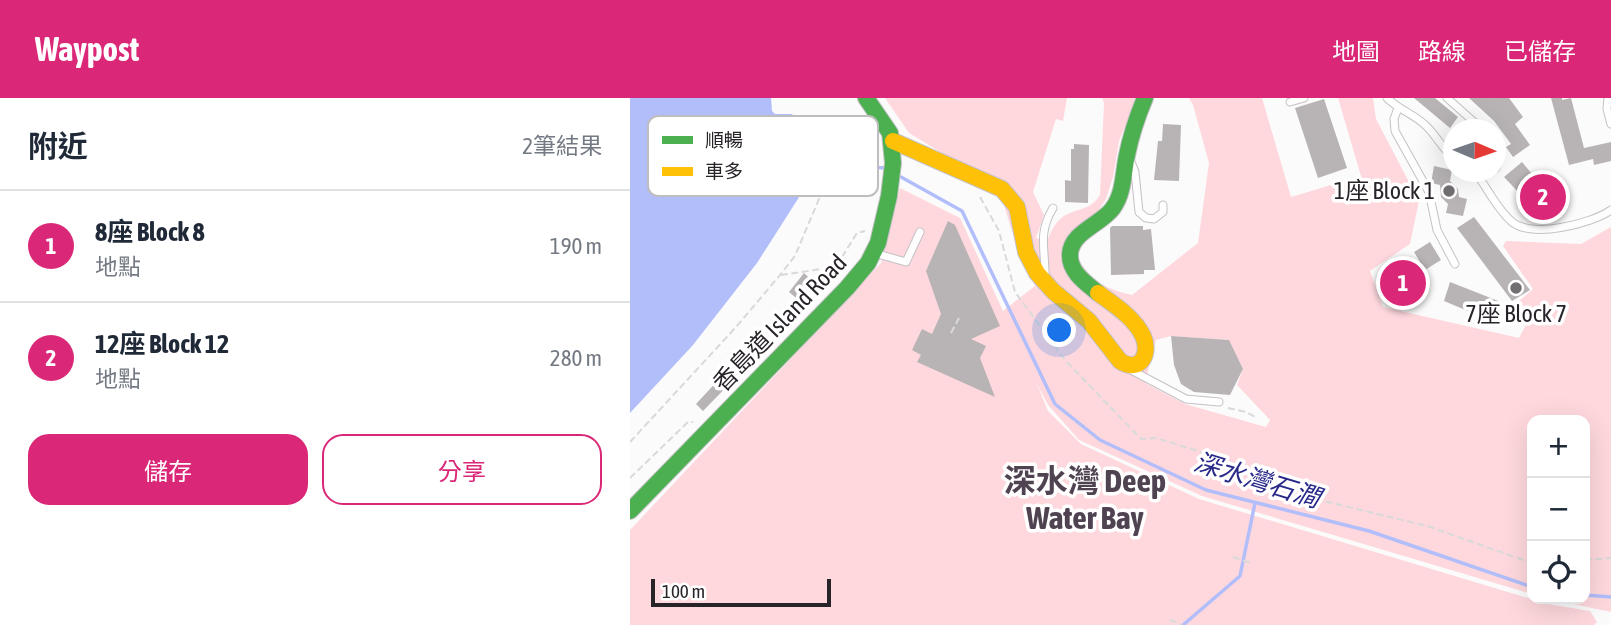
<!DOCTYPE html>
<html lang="zh-TW">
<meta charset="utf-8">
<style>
:root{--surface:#fff;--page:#f2f2f3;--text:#1f2937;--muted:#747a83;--line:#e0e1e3;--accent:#db2777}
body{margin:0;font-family:"Asap Condensed","Noto Sans TC",sans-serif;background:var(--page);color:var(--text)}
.controls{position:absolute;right:21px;bottom:21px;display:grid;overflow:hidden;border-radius:14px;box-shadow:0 7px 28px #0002}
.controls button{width:63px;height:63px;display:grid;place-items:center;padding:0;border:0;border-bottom:2px solid var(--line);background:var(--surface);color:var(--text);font:35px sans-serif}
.compass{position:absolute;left:813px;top:21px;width:63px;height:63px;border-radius:50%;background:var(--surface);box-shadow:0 7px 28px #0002;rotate:92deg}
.scale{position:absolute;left:21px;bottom:18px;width:180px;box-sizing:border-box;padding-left:7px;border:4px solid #282329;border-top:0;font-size:19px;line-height:24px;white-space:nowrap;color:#282329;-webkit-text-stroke:5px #fff;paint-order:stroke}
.you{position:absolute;left:430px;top:233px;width:24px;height:24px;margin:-18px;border:5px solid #fff;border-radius:50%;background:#1a73e8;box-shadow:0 0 0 10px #1a73e833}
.badge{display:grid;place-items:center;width:46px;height:46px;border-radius:50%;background:var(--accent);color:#fff;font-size:23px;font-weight:700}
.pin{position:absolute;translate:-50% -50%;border:4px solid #fff;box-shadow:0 2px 7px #0006}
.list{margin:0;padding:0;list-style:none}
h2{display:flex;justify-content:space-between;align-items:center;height:91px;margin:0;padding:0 28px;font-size:30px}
h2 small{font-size:23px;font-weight:400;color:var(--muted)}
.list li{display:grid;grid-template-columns:46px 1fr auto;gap:21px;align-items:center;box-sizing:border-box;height:112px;padding:0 28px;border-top:2px solid var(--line)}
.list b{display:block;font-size:26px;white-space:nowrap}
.list p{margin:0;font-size:23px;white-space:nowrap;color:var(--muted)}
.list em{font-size:23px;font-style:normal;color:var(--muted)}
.actions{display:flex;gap:14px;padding:21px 28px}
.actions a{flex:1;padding:16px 0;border:2px solid var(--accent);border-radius:21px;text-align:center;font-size:24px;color:var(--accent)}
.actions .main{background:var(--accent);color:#fff}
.icon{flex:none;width:38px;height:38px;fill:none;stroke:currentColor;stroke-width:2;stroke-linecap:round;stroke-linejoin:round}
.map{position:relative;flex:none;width:981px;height:527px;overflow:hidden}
header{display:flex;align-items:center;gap:42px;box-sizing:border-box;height:98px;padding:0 35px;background:var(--accent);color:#fff}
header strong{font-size:33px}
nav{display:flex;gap:38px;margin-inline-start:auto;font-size:24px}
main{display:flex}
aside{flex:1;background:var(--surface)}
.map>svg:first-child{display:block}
.green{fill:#fed8dd;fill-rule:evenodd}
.water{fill:#b2befa}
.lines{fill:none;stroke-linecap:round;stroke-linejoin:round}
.stream{stroke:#b2befa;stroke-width:3.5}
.building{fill:#b8b4b6}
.lane-casing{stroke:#c4c1c5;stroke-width:9}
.fast-casing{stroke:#c4c1c5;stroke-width:18}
.slow-casing{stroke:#c4c1c5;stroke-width:18}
.path{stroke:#d9d9d9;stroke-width:2;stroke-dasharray:7 3.5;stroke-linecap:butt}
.lane{stroke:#fffeff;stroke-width:7}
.fast{stroke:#4caf50;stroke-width:16}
.slow{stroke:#ffc107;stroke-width:16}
.poi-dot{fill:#726f73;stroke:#fff;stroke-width:2.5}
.labels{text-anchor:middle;stroke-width:7;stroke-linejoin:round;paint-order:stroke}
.poi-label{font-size:24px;fill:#282329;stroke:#fff;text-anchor:end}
.street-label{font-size:24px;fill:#282329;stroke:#fff}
.water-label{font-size:26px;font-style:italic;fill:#282989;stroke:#fff}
.district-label{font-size:32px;font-weight:bold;fill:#4f4251;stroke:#fff}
.key{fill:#fff;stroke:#bebdbf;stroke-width:2}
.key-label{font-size:19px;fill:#282329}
</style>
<header>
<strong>Waypost</strong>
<nav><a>地圖</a><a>路線</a><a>已儲存</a></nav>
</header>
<main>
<aside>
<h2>附近<small>2筆結果</small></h2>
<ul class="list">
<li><span class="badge">1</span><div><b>8座 Block 8</b><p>地點</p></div><em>190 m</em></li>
<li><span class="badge">2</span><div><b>12座 Block 12</b><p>地點</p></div><em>280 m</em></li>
</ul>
<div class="actions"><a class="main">儲存</a><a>分享</a></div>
</aside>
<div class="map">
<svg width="981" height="527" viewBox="0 0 981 527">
<rect width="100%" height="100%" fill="#fcfbfc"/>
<path class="green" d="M255 0H437L433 23 426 21 403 94 414 117 406 140 417 144C432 101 454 122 470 97L474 5 472 0H507L489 43 483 79 476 101 466 116 447 159C462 184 476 191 502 197L568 145 579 65 563 7 559 0H632L661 99 731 78 708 0H743L746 21 789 103 780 146 740 173 753 209 889 240 899 221 889 203 903 191 873 148 876 143 951 146 981 129V514L919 501H955V322H902V496L572 398 449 342 418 307 407 286 418 313 451 346 569 401 918 506 960 513 967 524 964 527H0V432L251 165 270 90 330 120 373 213 405 188 390 159 372 101 332 67 279 35ZM541 238 598 242 613 271 607 287 640 322 636 329 555 306 515 285 526 242Z"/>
<path class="water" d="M0 0H141L142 13 145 16H162L192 52 194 60 127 165 63 247 0 315Z"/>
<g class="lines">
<g class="stream">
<path d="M182 75 243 69 254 70"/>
<path d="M271 79 332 113 425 306 470 342 576 392 739 433 902 489"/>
<path d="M955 497 981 499"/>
<path d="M553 527 610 478 625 405"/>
</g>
</g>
<g class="building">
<path d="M784 0H805L828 19 820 30Z"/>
<path d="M839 0H879L893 19 885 26 900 47 883 59 876 49 881 46 864 23Z"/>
<path d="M921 0H932V2L941 0 954 50 981 44V63L964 67 963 61 939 67Z"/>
<path d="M694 1 717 70 688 80 665 10Z"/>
<path d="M533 26 551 27 549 83 524 82 528 43H532Z"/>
<path d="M444 46 459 47 458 105 435 104V82L441 83V51H444Z"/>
<path d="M892 64 902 76 899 79 929 105 918 118 910 111 907 114 874 79Z"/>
<path d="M804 68 822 72 820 83 828 91 829 99 837 101 833 118 816 115 818 106 811 99 810 87 801 85Z"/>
<path d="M844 119 900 192 882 203 827 130Z"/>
<path d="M318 123 325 127 370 228 341 241 356 248 350 260 365 299 287 264 291 257 282 252 292 231 302 236 311 216 296 173Z"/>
<path d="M482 128H513V132L521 131 525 172H514V176L481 177 480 130Z"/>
<path d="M800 144 811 162 795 172 784 154Z"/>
<path d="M756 167 792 169 791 193H782L781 201 755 200Z"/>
<path d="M174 175 186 186 171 204 159 194Z"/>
<path d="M820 184 871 204 864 224 814 203Z"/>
<path d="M541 238 599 242 613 271 600 297 564 294 551 286 544 267Z"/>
<path d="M104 265 112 273 73 313 66 306Z"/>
</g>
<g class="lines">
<g class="lane-casing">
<g id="lane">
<path d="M757 0C768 11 783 16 794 26 806 36 811 50 824 60"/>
<path d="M817 0 853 32"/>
<path d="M978 0 977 11 981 26"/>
<path d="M660 4 674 0"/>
<path d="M768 10 764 21 765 33 799 94 807 132 825 166"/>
<path d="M866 55 868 65 866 70"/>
<path d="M501 64 505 74 509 114 516 120 524 121 533 114V107"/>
<path d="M845 74C857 89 866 110 881 123 901 141 961 126 981 112"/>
<path d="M244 155 276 164 290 134"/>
<path d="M415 177C415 149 408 135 423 110"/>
<path d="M501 272 556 301 589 304"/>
</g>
</g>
<g class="fast-casing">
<g id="fast">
<path d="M468 195C456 185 439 174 440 156 441 134 472 126 483 110 494 95 493 75 497 57 501 37 507 19 515 0"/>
<path d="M0 413 217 190 238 165 248 145 259 98 263 65 260 35 236 0"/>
</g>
</g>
<g class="slow-casing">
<path id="slow" d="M263 43 372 91 387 109 396 154 407 175 423 193 459 223 490 263C510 276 521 256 513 238 504 219 484 207 468 195"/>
</g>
<g class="path">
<path d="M350 99 369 133 385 194 435 262 511 341 526 340 587 359 640 390 797 428 902 465"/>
<path d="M151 177 198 170 203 173"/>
<path d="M182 202 192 191 227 135 235 133"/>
<path d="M321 235 329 220"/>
<path d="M598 310 616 314 627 320"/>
<path d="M0 344 107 228 150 177 165 158 199 77"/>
<path d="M0 380 58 324H63"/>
<path d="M603 459 623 466"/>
<path d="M955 462 981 460"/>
<path d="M540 522 552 527"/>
</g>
<use href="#lane" class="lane"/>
<use href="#fast" class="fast"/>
<use href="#slow" class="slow"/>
</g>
<g class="poi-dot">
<circle cx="819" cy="93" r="7"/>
<circle cx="886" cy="190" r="7"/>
</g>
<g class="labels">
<g class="poi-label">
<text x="805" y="101">1座 Block 1</text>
<text x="886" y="224" text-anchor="middle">7座 Block 7</text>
</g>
<g class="street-label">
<text transform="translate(150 225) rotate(-46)" y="8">香島道 Island Road</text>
</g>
<g class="water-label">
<text transform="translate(627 382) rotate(17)" y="9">深水灣石澗</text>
</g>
<g class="district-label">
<text x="455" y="394">深水灣 Deep<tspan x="455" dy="37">Water Bay</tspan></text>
</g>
</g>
<rect x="18" y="18" width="230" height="80" rx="10" class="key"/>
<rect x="32" y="38" width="31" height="8" fill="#4caf50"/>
<rect x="32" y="69" width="31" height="9" fill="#ffc107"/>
<g class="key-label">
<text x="75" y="49">順暢</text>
<text x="75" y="80">車多</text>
</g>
</svg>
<div class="controls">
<button>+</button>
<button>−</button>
<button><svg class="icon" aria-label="locate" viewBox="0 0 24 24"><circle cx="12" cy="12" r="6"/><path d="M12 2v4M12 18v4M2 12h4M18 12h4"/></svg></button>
</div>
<svg class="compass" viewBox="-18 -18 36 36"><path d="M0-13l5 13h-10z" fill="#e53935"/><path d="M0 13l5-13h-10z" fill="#747a83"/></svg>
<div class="scale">100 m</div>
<div class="you"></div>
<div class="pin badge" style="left:773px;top:185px">1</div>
<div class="pin badge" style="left:913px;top:99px">2</div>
</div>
</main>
